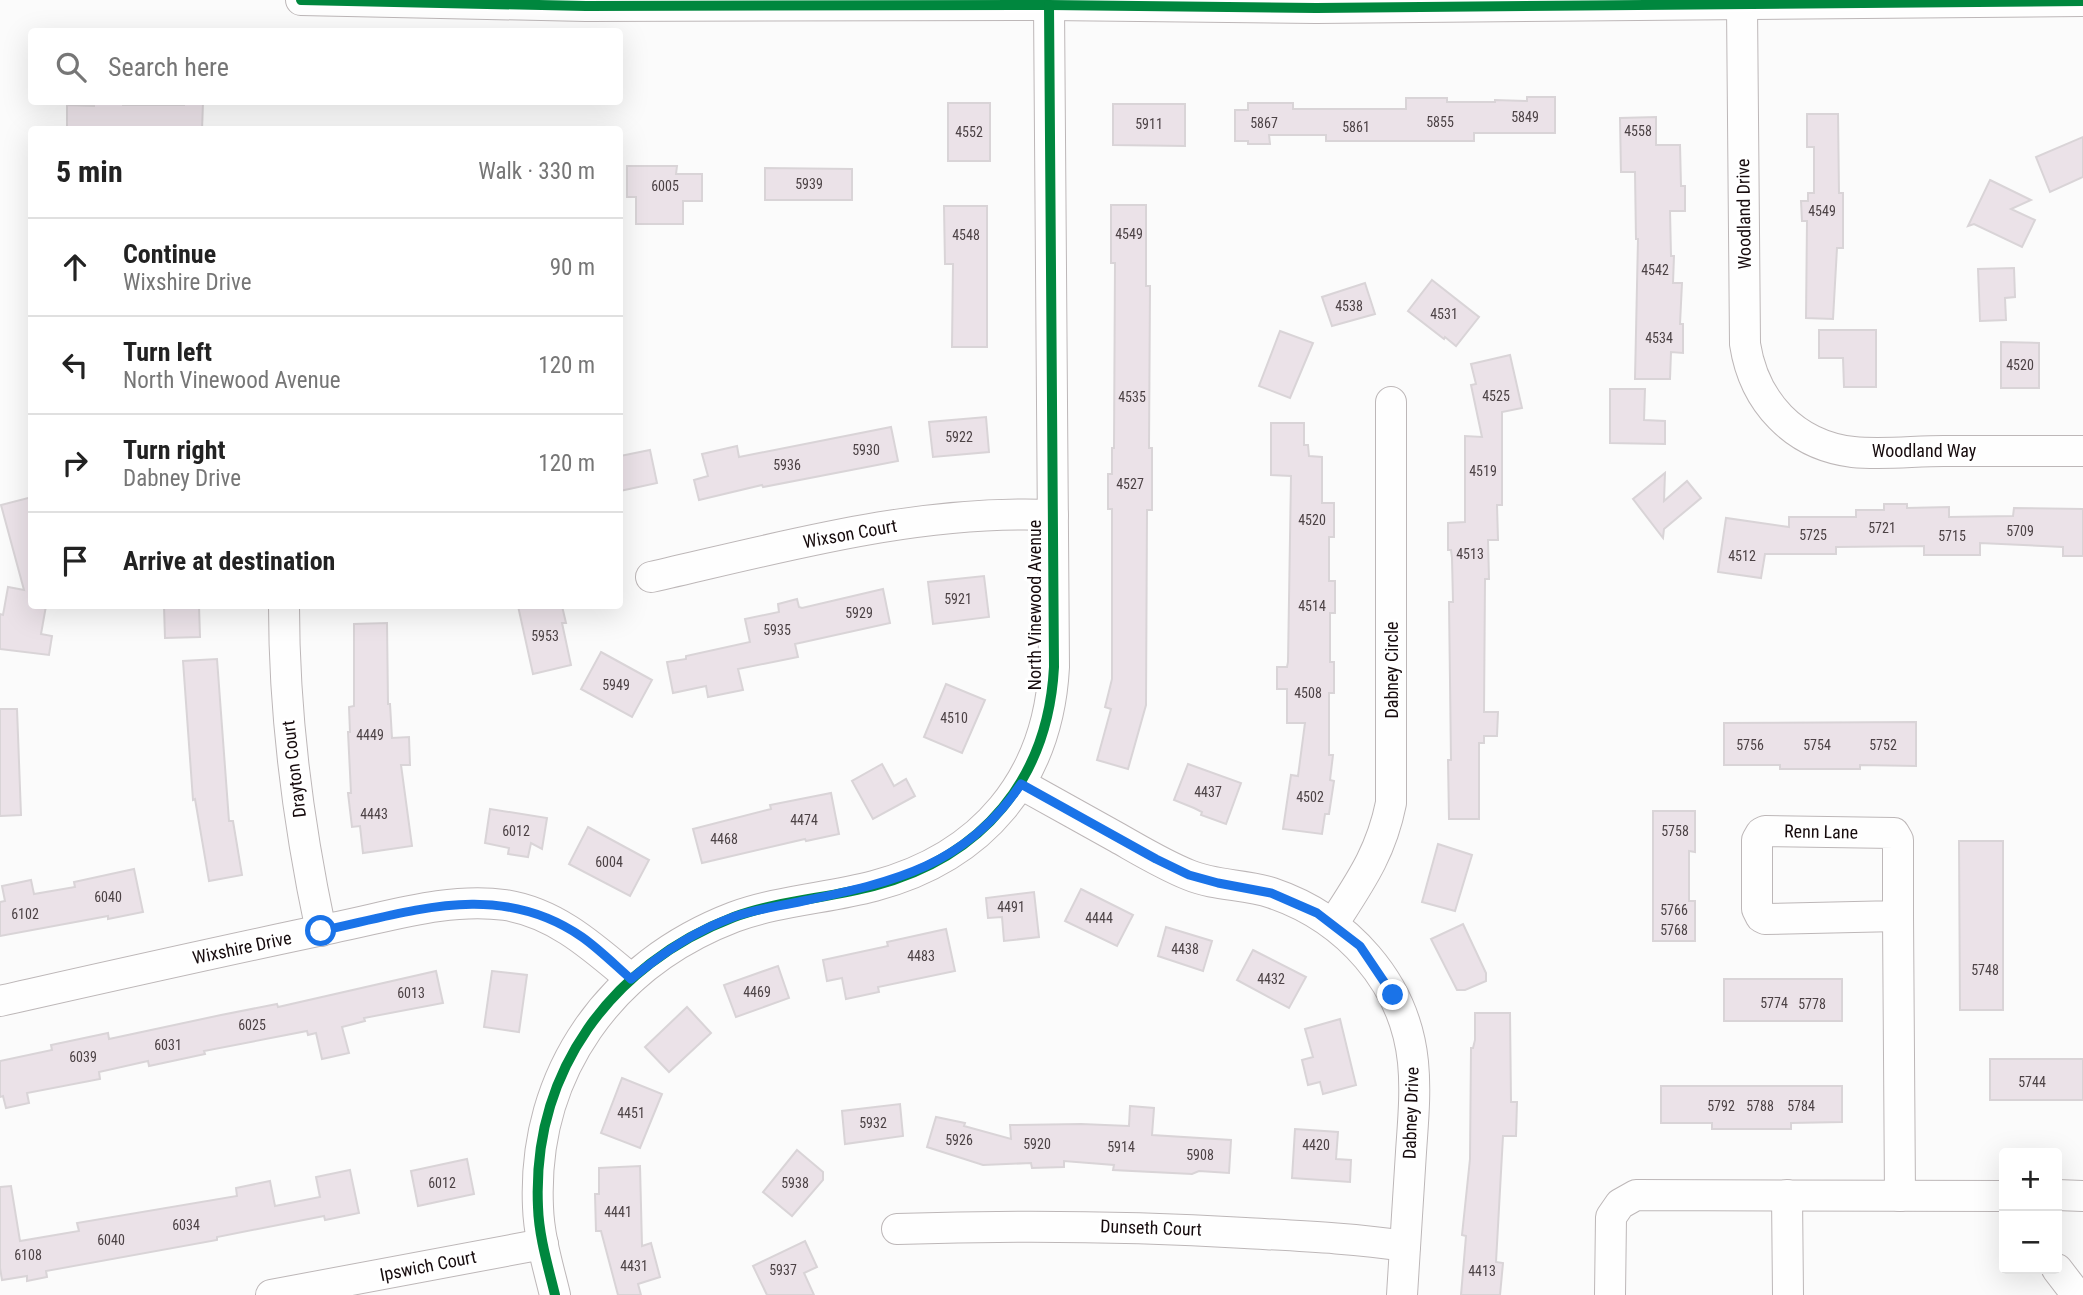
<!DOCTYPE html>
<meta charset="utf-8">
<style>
:root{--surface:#fff;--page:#f2f2f2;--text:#222;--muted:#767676;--line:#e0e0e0}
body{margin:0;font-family:"Roboto Condensed",sans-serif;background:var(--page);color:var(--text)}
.controls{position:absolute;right:21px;bottom:21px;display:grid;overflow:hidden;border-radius:7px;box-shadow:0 7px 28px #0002}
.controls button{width:63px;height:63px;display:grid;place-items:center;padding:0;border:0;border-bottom:2px solid var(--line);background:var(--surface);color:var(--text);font:35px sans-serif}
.stop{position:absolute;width:21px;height:21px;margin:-16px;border:5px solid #1a73e8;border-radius:50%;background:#fff}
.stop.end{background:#1a73e8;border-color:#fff;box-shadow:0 2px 7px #0008}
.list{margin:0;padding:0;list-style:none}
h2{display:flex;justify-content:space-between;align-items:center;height:91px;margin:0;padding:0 28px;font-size:30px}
h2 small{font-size:23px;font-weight:400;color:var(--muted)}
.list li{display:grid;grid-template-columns:46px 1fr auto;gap:21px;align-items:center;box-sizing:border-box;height:98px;padding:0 28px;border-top:2px solid var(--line)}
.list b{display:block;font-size:26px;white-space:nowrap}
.list p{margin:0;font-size:23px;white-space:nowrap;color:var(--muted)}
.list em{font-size:23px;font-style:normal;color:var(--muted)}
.icon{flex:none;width:38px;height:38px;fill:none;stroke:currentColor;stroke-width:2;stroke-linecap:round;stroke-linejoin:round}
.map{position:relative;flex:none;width:2083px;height:1295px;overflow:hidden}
.search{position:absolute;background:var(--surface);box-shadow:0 7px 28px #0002;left:28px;top:28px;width:595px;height:77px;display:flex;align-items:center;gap:18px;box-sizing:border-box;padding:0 24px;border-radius:7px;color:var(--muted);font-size:26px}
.panel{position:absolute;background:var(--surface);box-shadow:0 7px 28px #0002;left:28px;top:126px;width:595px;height:483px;border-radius:7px}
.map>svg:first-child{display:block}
.building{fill:#ebe2e8;stroke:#d9d4d7;stroke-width:2}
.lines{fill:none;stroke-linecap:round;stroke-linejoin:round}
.minor-casing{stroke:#bdb7b8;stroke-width:32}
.minor{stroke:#fefefe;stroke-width:30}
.cycleway-casing{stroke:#fff;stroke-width:15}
.cycleway{stroke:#00873e;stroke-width:10}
.route{stroke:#1a73e8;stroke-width:9}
.labels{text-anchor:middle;stroke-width:6;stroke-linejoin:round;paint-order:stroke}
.number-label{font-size:14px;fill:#4c4245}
.street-label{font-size:18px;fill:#160b0d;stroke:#fff}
</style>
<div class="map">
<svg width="2083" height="1295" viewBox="0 0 2083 1295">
<rect width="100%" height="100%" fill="#fbfbfb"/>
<g class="building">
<path d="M1527 97H1555V133H1474V141H1326V135H1269L1270 144H1248V141H1235V110H1248V103H1293V109H1406V98H1447V102H1495V100L1527 101Z"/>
<path d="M94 102H123V105H184V102H203L202 130H67V105L94 106Z"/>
<rect x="948" y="103" width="42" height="58"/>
<path d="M1113 104H1185V146L1113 145Z"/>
<path d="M1807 114H1838L1839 193H1843V248H1837L1833 319 1806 318 1807 221H1802L1801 201H1808V193H1814V147H1807Z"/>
<path d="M1656 117V145H1680L1681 186H1685V211H1670L1671 256H1674L1673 283H1682L1680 324H1683V353L1671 352 1670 379H1635L1638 239H1636L1635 172H1621L1620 118Z"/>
<path d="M2083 137V177L2050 192 2036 157Z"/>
<path d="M627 166H677L676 174H702V201H683V224H636V197H627Z"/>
<path d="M765 168 852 169V200H765Z"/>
<path d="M1990 180 2031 200 2011 209 2035 220 2022 247 1974 224 1968 226Z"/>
<path d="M1111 205H1146V286H1150L1149 448H1152V510H1147L1146 705 1128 769 1097 760 1111 709 1105 707 1112 679V509H1108V474H1112V448H1114L1115 263H1111Z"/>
<path d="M944 206H987V347H952L953 264H945Z"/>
<path d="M2014 268 2015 297 2005 298 2006 320 1980 321 1978 269Z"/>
<path d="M1432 280 1479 317 1456 346 1445 337 1444 339 1408 311Z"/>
<path d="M1365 283 1375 314 1332 326 1322 297Z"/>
<path d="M1819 330H1876V387H1844L1843 358H1819Z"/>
<path d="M1280 331 1313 343 1290 398 1259 386Z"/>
<path d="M2001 342 2039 343V388H2001Z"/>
<path d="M1510 355 1522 408 1502 412V505H1497L1498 540H1488L1489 579H1485L1484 712H1498L1497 736H1484V743H1479V819H1449L1448 760H1451L1449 602H1453L1452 558 1451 550H1448V523L1465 522V436L1482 437 1471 385 1476 384 1471 364Z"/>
<path d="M1610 389H1645L1644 420 1665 421V444L1610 443Z"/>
<path d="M986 417 989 452 933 457 929 422Z"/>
<path d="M1271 423H1304V445H1308L1309 456 1322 457V503H1334V537H1329V581H1335V613H1330V662H1334V693H1329V755H1333L1330 780 1334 781 1329 814H1325L1322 834 1283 829 1291 775 1298 776 1305 723H1287V689H1277V667H1287L1288 662 1291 476 1271 475Z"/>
<path d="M891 427 898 461 763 487 762 485 699 500 694 480 708 476 702 454 737 446 739 457Z"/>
<path d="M650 450 657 483 620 491V456Z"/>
<path d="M1665 473 1664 501 1687 481 1701 498 1664 529 1663 538 1633 499Z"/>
<path d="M32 497V606H46L41 634 52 636 49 655 0 649V614L3 615 8 587 24 590 1 505Z"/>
<path d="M1884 504H1907V508L1949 507V517L2013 516 2014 508 2083 509V556H2063V547L1980 543V555H1924V546L1836 547V554H1765L1761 578 1718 572 1726 518 1789 527V517H1856V510H1884Z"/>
<path d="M984 576 989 617 933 624 928 582Z"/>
<path d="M883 589 890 623 795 644 798 657 738 669 743 690 708 697 706 686 673 693 667 662 686 659V656L750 642 745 619 779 612 778 604 797 599 799 607 802 608Z"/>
<path d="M164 606H199L200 637 165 638Z"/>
<path d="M518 606H562L566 623H562L571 665 533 674Z"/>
<path d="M387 623 388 704H390L392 738 409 737 410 765H401L412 846 363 853 360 826 352 827 348 793H351L348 732H350L349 707 354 706V624Z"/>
<path d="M601 652 652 680 632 717 581 689Z"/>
<path d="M217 659 229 821H233L242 875 209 881 195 799 193 800 183 661Z"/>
<path d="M946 684 985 700 962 753 924 737Z"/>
<path d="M0 709H17L21 815 0 816Z"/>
<path d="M1916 722V766L1860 765V769H1780V765H1724V723Z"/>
<path d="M882 764 894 786 906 779 915 796 873 819 852 781Z"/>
<path d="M1188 764 1241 783 1226 824 1201 815 1202 812 1194 808 1174 800Z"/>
<path d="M831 793 839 834 806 841 805 839 702 863 693 829 771 809 770 805Z"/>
<path d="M490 809 547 818 542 849 531 843 528 857 508 854 509 848 485 843Z"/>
<path d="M1653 811H1695V852L1689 851V901H1695V941H1653Z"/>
<path d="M588 827 649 860 630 896 569 864Z"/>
<path d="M1959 841H2003V1010H1960Z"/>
<path d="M1438 844 1472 855 1455 911 1422 902Z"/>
<path d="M134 869 143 912 108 919V916L0 936V902L5 901 2 886 31 880 34 894 75 887 74 882Z"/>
<path d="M1081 889 1133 915 1117 946 1065 921Z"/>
<path d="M1034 892 1039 937 1004 941 1002 917 988 918 986 898Z"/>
<path d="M1463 924 1486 973V981L1465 990H1457L1431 939Z"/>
<path d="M1166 927 1212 941 1203 971 1158 956Z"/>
<path d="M946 929 955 971 878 987 879 992 846 999 842 978 827 981 823 960 888 946 887 942Z"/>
<path d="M1253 950 1306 977 1289 1008 1237 980Z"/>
<path d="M778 966 789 998 736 1017 724 985Z"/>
<path d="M436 971 443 1003 364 1018 365 1021 342 1027 349 1053 322 1059 316 1033 308 1035 307 1031 204 1051 205 1054 149 1066 148 1061 99 1072 100 1079 27 1093 29 1103 6 1108 3 1096 0 1097V1061L52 1050 51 1045 108 1033 109 1039 221 1015 277 1004 278 1007Z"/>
<path d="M492 971 527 975 519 1032 484 1027Z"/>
<rect x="1724" y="979" width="118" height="42"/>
<path d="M687 1007 711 1033 669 1072 645 1047Z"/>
<path d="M1475 1013H1510L1511 1102H1517L1516 1136H1503L1496 1262 1503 1263 1500 1295H1461L1466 1236 1462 1235 1470 1159 1471 1048H1473L1475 1040Z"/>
<path d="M1340 1019 1356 1085 1323 1094 1320 1082 1308 1085 1302 1060 1313 1057 1305 1029Z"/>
<rect x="1990" y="1059" width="93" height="41"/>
<path d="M622 1078 662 1094 640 1148 601 1133Z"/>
<path d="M1661 1086H1842V1122L1791 1123V1129H1712V1123H1661Z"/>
<path d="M900 1104 903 1136 845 1144 842 1111Z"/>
<path d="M1130 1106 1154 1108 1152 1135 1231 1140 1229 1173 1199 1171 1192 1174 1113 1170 1114 1165 1064 1161V1167L1032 1168 1031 1163 983 1165 927 1147 936 1117 965 1123 964 1126 1011 1139 1010 1125 1081 1124 1129 1126Z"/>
<path d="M1295 1129 1338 1132 1336 1159 1351 1160 1350 1182 1292 1178Z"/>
<path d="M797 1150 823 1172V1180L792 1216 763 1192Z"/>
<path d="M467 1159 474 1194 418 1206 411 1171Z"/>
<path d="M640 1166 642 1246 651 1243 660 1277 638 1284 641 1295H618L601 1231H596L595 1194H599V1168Z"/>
<path d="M350 1170 359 1213 325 1220 324 1216 217 1237V1240L46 1271 47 1277 27 1281V1276L2 1280 0 1268V1187L11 1186 20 1241 79 1231 77 1223 237 1196 236 1188 270 1181 275 1206 320 1197 316 1177Z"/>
<path d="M805 1241 817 1267 804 1273 814 1295H767L753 1266Z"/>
</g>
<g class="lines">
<g class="minor-casing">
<g id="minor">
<path d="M301 0 586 6 1049 5 1316 8 2083 1"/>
<path d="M1742 6 1745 344C1754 402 1794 445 1853 452 1883 455 1914 451 1944 451 1990 451 2037 451 2083 451"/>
<path d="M651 577C783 547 917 509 1053 515"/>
<path d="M284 606C284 716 298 823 321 931"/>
<path d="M1021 784C1053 802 1086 820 1118 838 1141 851 1164 865 1189 875 1215 886 1245 884 1272 893 1346 918 1405 982 1413 1062 1416 1092 1413 1122 1411 1152 1408 1200 1405 1247 1402 1295"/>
<path d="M1765 831 1894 833 1898 840V916L1765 919 1761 917 1757 909V840L1761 833Z"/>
<path d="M1898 916 1900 1196"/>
<path d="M1333 924C1360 882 1381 853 1391 803V402"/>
<path d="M0 1001C111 976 221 951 332 928 388 917 448 897 505 905 556 913 593 947 631 979"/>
<path d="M1787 1195 1788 1295"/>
<path d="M2057 1195 2083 1196"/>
<path d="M897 1229C1014 1225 1129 1226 1245 1233 1299 1236 1352 1238 1405 1246"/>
<path d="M2057 1269 2077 1295"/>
<path d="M271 1295 543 1244"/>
<path d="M555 1295C548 1266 539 1237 538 1207 532 1072 611 964 734 917 777 901 829 898 874 886 983 857 1048 779 1054 667L1049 5"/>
<path d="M1610 1295 1611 1217 1620 1204 1636 1195 2004 1196"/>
</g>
</g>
<use href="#minor" class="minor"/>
<g class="cycleway-casing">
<g id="cycleway">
<path d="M301 0 586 6 1049 5 1316 8 2083 1"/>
<path d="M555 1295C548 1266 539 1237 538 1207 532 1072 611 964 734 917 777 901 829 898 874 886 983 857 1048 779 1054 667L1049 5"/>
</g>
</g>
<use href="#cycleway" class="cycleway"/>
</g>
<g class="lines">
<path class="route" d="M321 931C411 912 498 879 582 937 599 949 615 965 631 979 665 951 695 931 736 916 757 909 781 906 803 901 894 882 966 866 1021 784L1156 859 1189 875 1218 883 1271 893 1317 913 1360 946 1393 995"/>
</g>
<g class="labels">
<g class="number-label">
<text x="1525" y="122">5849</text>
<text x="1440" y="127">5855</text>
<text x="1264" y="128">5867</text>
<text x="1149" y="129">5911</text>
<text x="1356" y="132">5861</text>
<text x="1638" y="136">4558</text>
<text x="969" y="137">4552</text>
<text x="809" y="189">5939</text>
<text x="665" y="191">6005</text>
<text x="1822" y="216">4549</text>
<text x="1129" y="239">4549</text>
<text x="966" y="240">4548</text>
<text x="1655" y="275">4542</text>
<text x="1349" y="311">4538</text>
<text x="1444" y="319">4531</text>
<text x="1659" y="343">4534</text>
<text x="2020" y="370">4520</text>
<text x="1496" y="401">4525</text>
<text x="1132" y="402">4535</text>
<text x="959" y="442">5922</text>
<text x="866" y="455">5930</text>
<text x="787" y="470">5936</text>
<text x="1483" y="476">4519</text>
<text x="1130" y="489">4527</text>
<text x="1312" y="525">4520</text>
<text x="1882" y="533">5721</text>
<text x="2020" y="536">5709</text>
<text x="1813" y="540">5725</text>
<text x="1952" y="541">5715</text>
<text x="1470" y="559">4513</text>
<text x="1742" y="561">4512</text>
<text x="958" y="604">5921</text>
<text x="1312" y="611">4514</text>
<text x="859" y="618">5929</text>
<text x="777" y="635">5935</text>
<text x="545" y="641">5953</text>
<text x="616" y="690">5949</text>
<text x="1308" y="698">4508</text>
<text x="954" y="723">4510</text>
<text x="370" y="740">4449</text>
<text x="1750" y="750">5756</text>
<text x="1817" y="750">5754</text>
<text x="1883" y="750">5752</text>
<text x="1208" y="797">4437</text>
<text x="1310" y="802">4502</text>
<text x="374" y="819">4443</text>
<text x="804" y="825">4474</text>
<text x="516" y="836">6012</text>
<text x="1675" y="836">5758</text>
<text x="724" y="844">4468</text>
<text x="609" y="867">6004</text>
<text x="108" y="902">6040</text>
<text x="1011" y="912">4491</text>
<text x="1674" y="915">5766</text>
<text x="25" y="919">6102</text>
<text x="1099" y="923">4444</text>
<text x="1674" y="935">5768</text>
<text x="1185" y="954">4438</text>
<text x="921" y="961">4483</text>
<text x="1985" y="975">5748</text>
<text x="1271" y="984">4432</text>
<text x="757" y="997">4469</text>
<text x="411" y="998">6013</text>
<text x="1774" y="1008">5774</text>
<text x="1812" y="1009">5778</text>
<text x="252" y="1030">6025</text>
<text x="168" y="1050">6031</text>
<text x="83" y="1062">6039</text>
<text x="2032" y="1087">5744</text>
<text x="1721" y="1111">5792</text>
<text x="1760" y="1111">5788</text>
<text x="1801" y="1111">5784</text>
<text x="631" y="1118">4451</text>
<text x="873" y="1128">5932</text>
<text x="959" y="1145">5926</text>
<text x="1037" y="1149">5920</text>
<text x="1316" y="1150">4420</text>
<text x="1121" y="1152">5914</text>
<text x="1200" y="1160">5908</text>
<text x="442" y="1188">6012</text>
<text x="795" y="1188">5938</text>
<text x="618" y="1217">4441</text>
<text x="186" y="1230">6034</text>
<text x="111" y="1245">6040</text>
<text x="28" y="1260">6108</text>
<text x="634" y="1271">4431</text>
<text x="783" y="1275">5937</text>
<text x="1482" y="1276">4413</text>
</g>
<g class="street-label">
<text transform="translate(1744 214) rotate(-91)" y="6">Woodland Drive</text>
<text x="1924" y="457">Woodland Way</text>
<text transform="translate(850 534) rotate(-10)" y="6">Wixson Court</text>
<text transform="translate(1035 605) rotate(-90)" y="6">North Vinewood Avenue</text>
<text transform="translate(1392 670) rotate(-90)" y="6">Dabney Circle</text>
<text transform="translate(294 769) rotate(-97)" y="6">Drayton Court</text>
<text transform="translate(1821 832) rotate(1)" y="6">Renn Lane</text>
<text transform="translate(242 948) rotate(-12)" y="6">Wixshire Drive</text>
<text transform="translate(1411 1113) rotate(-88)" y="6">Dabney Drive</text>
<text transform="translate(1151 1228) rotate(2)" y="6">Dunseth Court</text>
<text transform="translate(428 1266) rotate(-11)" y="6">Ipswich Court</text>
</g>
</g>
</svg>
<div class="controls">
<button>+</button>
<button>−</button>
</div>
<div class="stop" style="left:321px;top:931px"></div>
<div class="stop end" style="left:1393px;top:995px"></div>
<div class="search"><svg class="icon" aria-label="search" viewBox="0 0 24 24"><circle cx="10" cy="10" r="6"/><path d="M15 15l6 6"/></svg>Search here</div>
<section class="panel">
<h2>5 min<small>Walk · 330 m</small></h2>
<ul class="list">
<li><svg class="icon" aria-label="ahead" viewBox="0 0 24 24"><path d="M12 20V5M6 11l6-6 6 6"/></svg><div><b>Continue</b><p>Wixshire Drive</p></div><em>90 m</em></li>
<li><svg class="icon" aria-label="left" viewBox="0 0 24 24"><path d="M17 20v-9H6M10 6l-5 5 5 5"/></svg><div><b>Turn left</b><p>North Vinewood Avenue</p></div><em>120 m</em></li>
<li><svg class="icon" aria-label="right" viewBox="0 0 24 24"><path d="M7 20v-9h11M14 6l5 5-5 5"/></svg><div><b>Turn right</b><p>Dabney Drive</p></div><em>120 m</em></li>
<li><svg class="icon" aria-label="arrive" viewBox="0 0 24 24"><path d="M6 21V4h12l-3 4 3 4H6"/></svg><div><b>Arrive at destination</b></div></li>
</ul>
</section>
</div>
